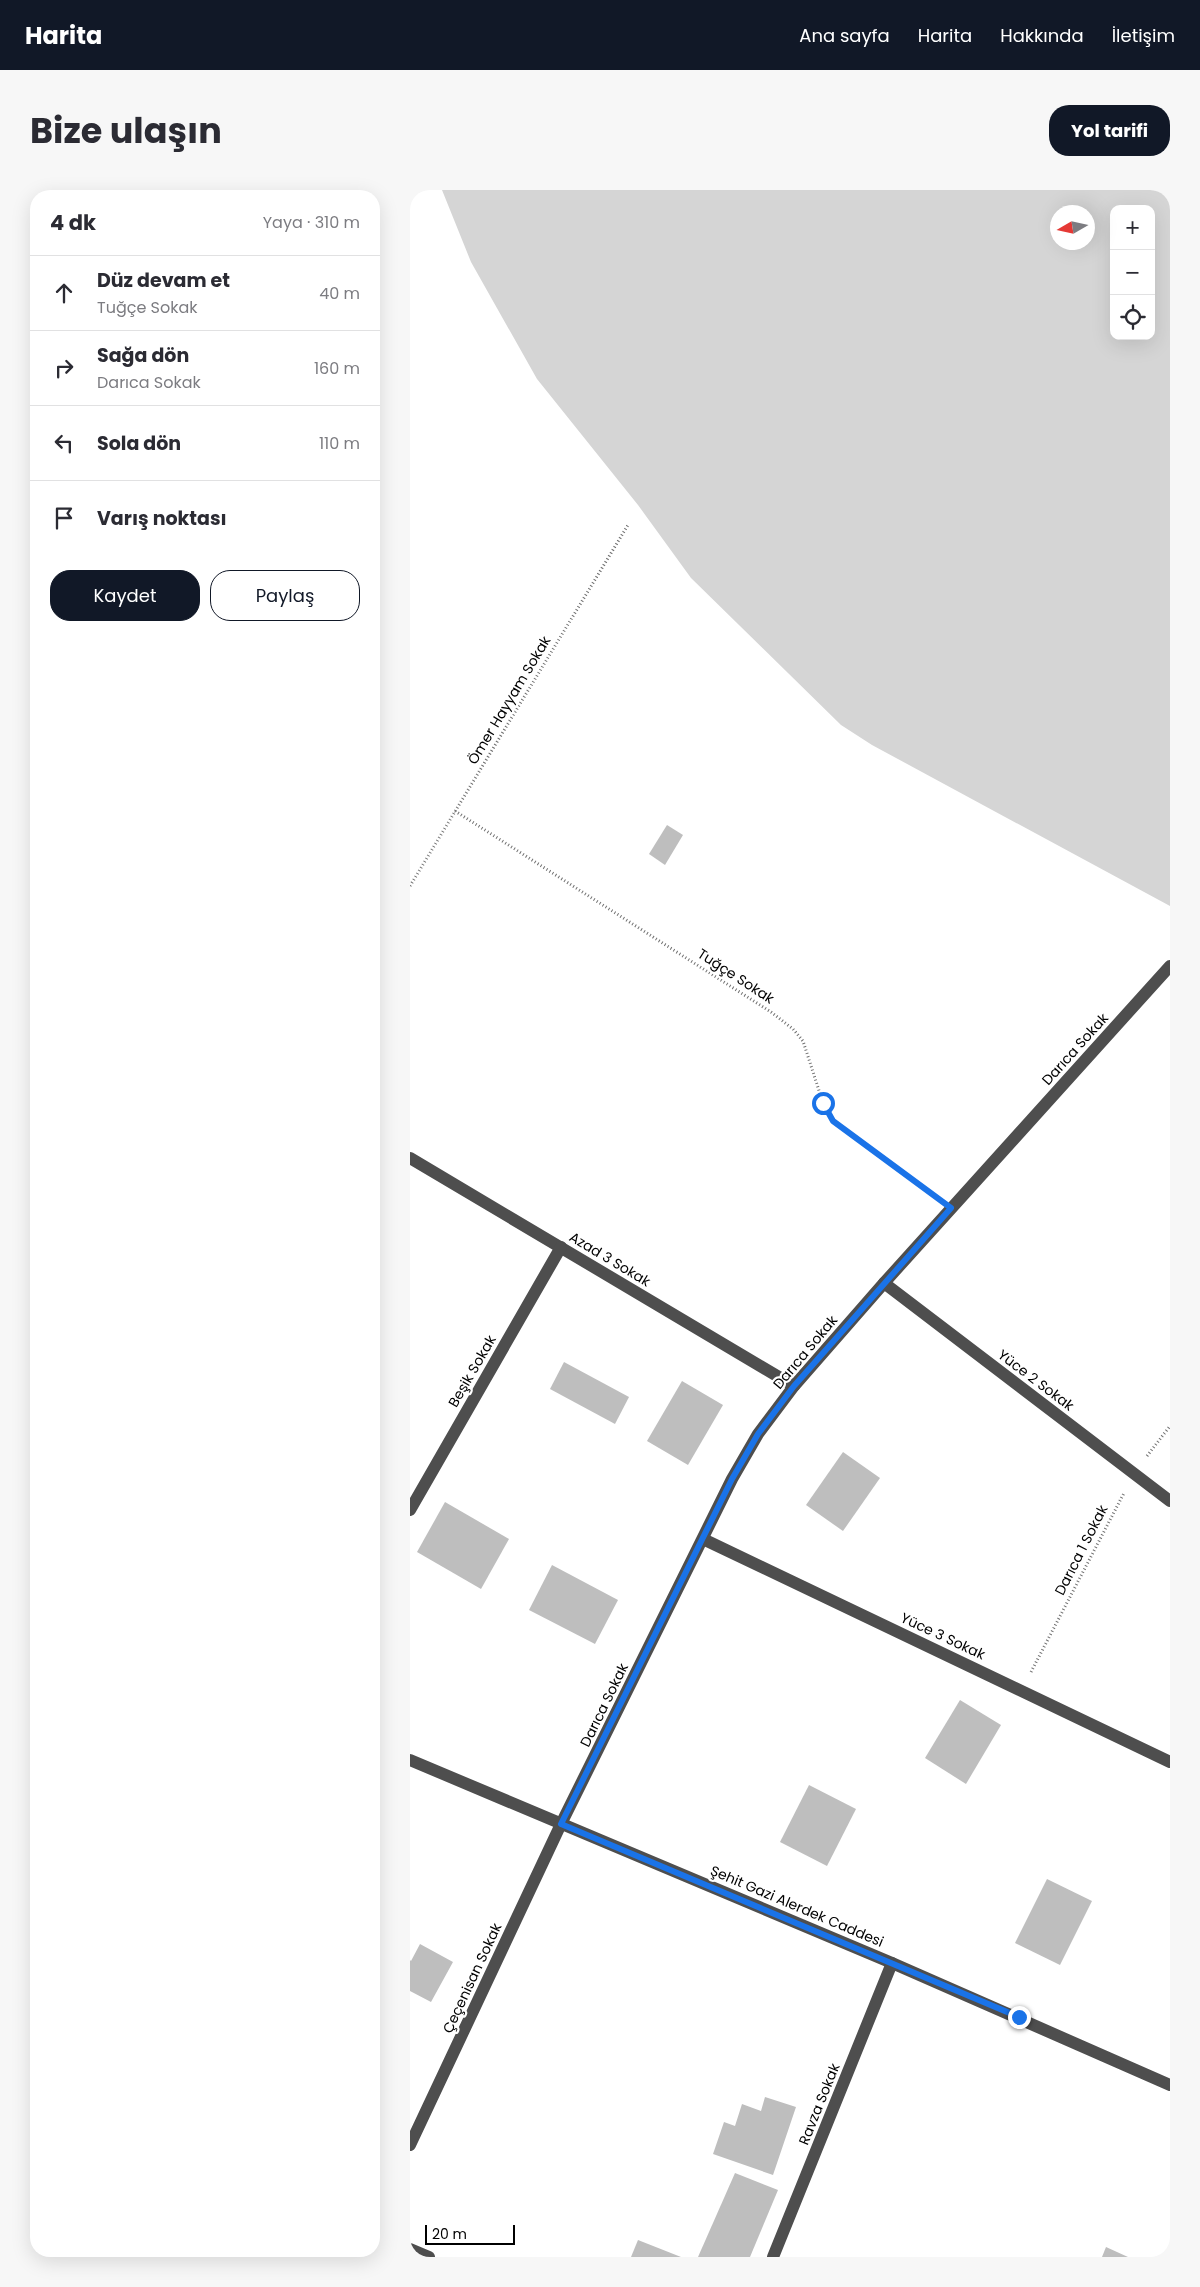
<!DOCTYPE html>
<html lang="tr">
<meta charset="utf-8">
<style>
:root{--surface:#fff;--page:#f7f7f7;--text:#2b2b33;--muted:#7c7c81;--line:#e1e1e2;--accent:#111827}
body{margin:0;font-family:Poppins,sans-serif;background:var(--page);color:var(--text)}
.controls{position:absolute;right:15px;top:15px;display:grid;overflow:hidden;border-radius:10px;box-shadow:0 5px 20px #0002}
.controls button{width:45px;height:45px;display:grid;place-items:center;padding:0;border:0;border-bottom:1px solid var(--line);background:var(--surface);color:var(--text);font:25px sans-serif}
.compass{position:absolute;left:640px;top:15px;width:45px;height:45px;border-radius:50%;background:var(--surface);box-shadow:0 5px 20px #0002;rotate:261deg}
.scale{position:absolute;left:15px;bottom:12px;width:90px;box-sizing:border-box;padding-left:5px;border:2px solid #000;border-top:0;font-size:14px;line-height:18px;white-space:nowrap;color:#000;-webkit-text-stroke:4px #fff;paint-order:stroke}
.stop{position:absolute;width:15px;height:15px;margin:-11px;border:4px solid #1a73e8;border-radius:50%;background:#fff}
.stop.end{background:#1a73e8;border-color:#fff;box-shadow:0 1px 5px #0008}
.list{margin:0;padding:0;list-style:none}
h2{display:flex;justify-content:space-between;align-items:center;height:65px;margin:0;padding:0 20px;font-size:21px}
h2 small{font-size:16px;font-weight:400;color:var(--muted)}
.list li{display:grid;grid-template-columns:32px 1fr auto;gap:15px;align-items:center;box-sizing:border-box;height:75px;padding:0 20px;border-top:1px solid var(--line)}
.list b{display:block;font-size:19px;white-space:nowrap}
.list p{margin:0;font-size:16px;white-space:nowrap;color:var(--muted)}
.list em{font-size:16px;font-style:normal;color:var(--muted)}
.actions{display:flex;gap:10px;padding:15px 20px}
.actions a{flex:1;padding:11px 0;border:1px solid var(--accent);border-radius:20px;text-align:center;font-size:18px;color:var(--accent)}
.actions .main{background:var(--accent);color:#fff}
.icon{flex:none;width:28px;height:28px;fill:none;stroke:currentColor;stroke-width:2;stroke-linecap:round;stroke-linejoin:round}
.map{position:relative;flex:none;width:760px;height:2067px;overflow:hidden;border-radius:20px}
header{display:flex;align-items:center;gap:30px;box-sizing:border-box;height:70px;padding:0 25px;background:var(--accent);color:#fff}
header strong{font-size:24px}
nav{display:flex;gap:28px;margin-inline-start:auto;font-size:18px}
.intro{display:flex;align-items:center;justify-content:space-between;box-sizing:border-box;height:120px;padding:0 30px}
h1{margin:0;font-size:35px}
.button{padding:12px 22px;border-radius:20px;background:var(--accent);color:#fff;font-size:18px;font-weight:700}
main{display:flex;gap:30px;padding:0 30px}
aside{flex:1;background:var(--surface);border-radius:20px;box-shadow:0 5px 20px #0002}
.map>svg:first-child{display:block}
.green{fill:#d5d5d5;fill-rule:evenodd}
.building{fill:#bebebe}
.lines{fill:none;stroke-linecap:round;stroke-linejoin:round}
.path{stroke:#707070;stroke-width:3;stroke-dasharray:1 2.5;stroke-linecap:butt}
.minor{stroke:#4e4e4e;stroke-width:12}
.route{stroke:#1a73e8;stroke-width:6}
.labels{text-anchor:middle;stroke-width:4.5;stroke-linejoin:round;paint-order:stroke}
.street-label{font-size:14px;fill:#000;stroke:#fff}
</style>
<header>
<strong>Harita</strong>
<nav><a>Ana sayfa</a><a>Harita</a><a>Hakkında</a><a>İletişim</a></nav>
</header>
<div class="intro"><h1>Bize ulaşın</h1><a class="button">Yol tarifi</a></div>
<main>
<aside>
<h2>4 dk<small>Yaya · 310 m</small></h2>
<ul class="list">
<li><svg class="icon" aria-label="ahead" viewBox="0 0 24 24"><path d="M12 20V5M6 11l6-6 6 6"/></svg><div><b>Düz devam et</b><p>Tuğçe Sokak</p></div><em>40 m</em></li>
<li><svg class="icon" aria-label="right" viewBox="0 0 24 24"><path d="M7 20v-9h11M14 6l5 5-5 5"/></svg><div><b>Sağa dön</b><p>Darıca Sokak</p></div><em>160 m</em></li>
<li><svg class="icon" aria-label="left" viewBox="0 0 24 24"><path d="M17 20v-9H6M10 6l-5 5 5 5"/></svg><div><b>Sola dön</b></div><em>110 m</em></li>
<li><svg class="icon" aria-label="arrive" viewBox="0 0 24 24"><path d="M6 21V4h12l-3 4 3 4H6"/></svg><div><b>Varış noktası</b></div></li>
</ul>
<div class="actions"><a class="main">Kaydet</a><a>Paylaş</a></div>
</aside>
<div class="map">
<svg width="760" height="2067" viewBox="0 0 760 2067">
<rect width="100%" height="100%" fill="#fff"/>
<path class="green" d="M32 0H760V716L462 555 431 535 281 388 228 315 127 189 61 72ZM704 19H741V146H704ZM648 22H678V52H648Z"/>
<g class="building">
<path d="M257 635 273 645 255 675 239 664Z"/>
<path d="M154 1172 219 1207 205 1234 140 1199Z"/>
<path d="M272 1191 313 1215 278 1275 237 1251Z"/>
<path d="M433 1262 470 1288 433 1341 396 1315Z"/>
<path d="M35 1312 99 1349 71 1399 7 1362Z"/>
<path d="M142 1375 208 1410 185 1454 119 1420Z"/>
<path d="M550 1510 591 1535 556 1594 515 1568Z"/>
<path d="M399 1595 446 1619 417 1676 370 1652Z"/>
<path d="M637 1689 682 1711 650 1775 605 1753Z"/>
<path d="M10 1754 43 1772 21 1812 0 1801V1770L1 1771Z"/>
<path d="M355 1907 386 1917 363 1985 303 1964 314 1932 325 1936 332 1914 351 1921Z"/>
<path d="M325 1983 368 2000 340 2067H288Z"/>
<path d="M228 2050 271 2067H221Z"/>
<path d="M696 2057 718 2067H692Z"/>
</g>
<g class="lines">
<g class="path">
<path d="M45 621 361 822 383 839 393 851 413 913 423 931 524 1005"/>
<path d="M0 696 218 335"/>
<path d="M737 1266 760 1236"/>
<path d="M621 1482 714 1303"/>
</g>
<g class="minor">
<path d="M0 968 384 1196"/>
<path d="M474 1093 760 1311"/>
<path d="M0 1320 151 1057"/>
<path d="M293 1349 760 1572"/>
<path d="M0 1570 482 1773 760 1895"/>
<path d="M0 1955 151 1634 322 1289 348 1244 384 1196 474 1093 760 776"/>
<path d="M0 2059 19 2067"/>
<path d="M363 2067 482 1773"/>
</g>
</g>
<g class="lines">
<path class="route" d="M413 913 423 931 541 1018 384 1196 348 1244 322 1289 151 1634 609 1827"/>
</g>
<g class="labels">
<g class="street-label">
<text transform="translate(99 510) rotate(-59)" y="5">Ömer Hayyam Sokak</text>
<text transform="translate(326 786) rotate(33)" y="5">Tuğçe Sokak</text>
<text transform="translate(665 859) rotate(-48)" y="5">Darıca Sokak</text>
<text transform="translate(200 1069) rotate(31)" y="5">Azad 3 Sokak</text>
<text transform="translate(395 1162) rotate(-50)" y="5">Darıca Sokak</text>
<text transform="translate(62 1181) rotate(-60)" y="5">Beşik Sokak</text>
<text transform="translate(626 1190) rotate(37)" y="5">Yüce 2 Sokak</text>
<text transform="translate(671 1360) rotate(-63)" y="5">Darıca 1 Sokak</text>
<text transform="translate(533 1446) rotate(25)" y="5">Yüce 3 Sokak</text>
<text transform="translate(194 1515) rotate(-64)" y="5">Darıca Sokak</text>
<text transform="translate(387 1716) rotate(23)" y="5">Şehit Gazi Alerdek Caddesi</text>
<text transform="translate(62 1788) rotate(-65)" y="5">Çeçenisan Sokak</text>
<text transform="translate(409 1914) rotate(-68)" y="5">Ravza Sokak</text>
</g>
</g>
</svg>
<div class="controls">
<button>+</button>
<button>−</button>
<button><svg class="icon" aria-label="locate" viewBox="0 0 24 24"><circle cx="12" cy="12" r="6"/><path d="M12 2v4M12 18v4M2 12h4M18 12h4"/></svg></button>
</div>
<svg class="compass" viewBox="-18 -18 36 36"><path d="M0-13l5 13h-10z" fill="#e53935"/><path d="M0 13l5-13h-10z" fill="#7c7c81"/></svg>
<div class="scale">20 m</div>
<div class="stop" style="left:413px;top:913px"></div>
<div class="stop end" style="left:609px;top:1827px"></div>
</div>
</main>
